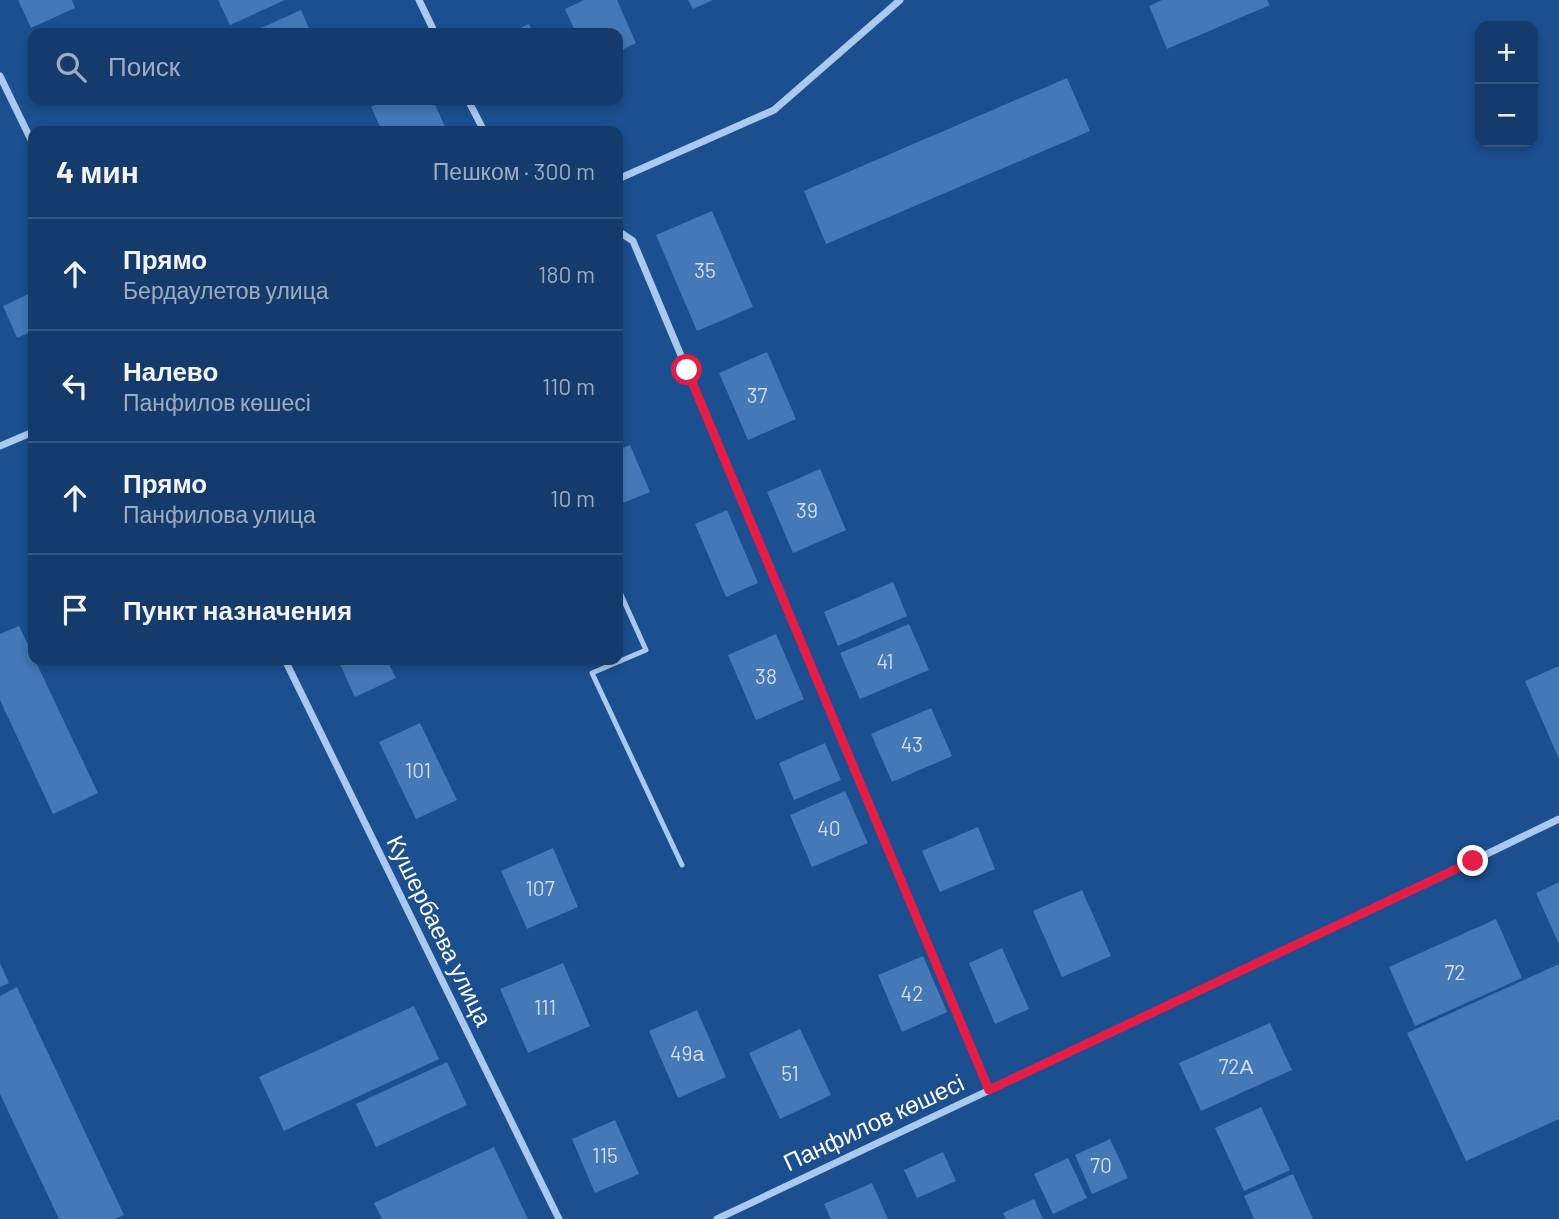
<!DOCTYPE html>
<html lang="ru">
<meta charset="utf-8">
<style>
:root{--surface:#143b6b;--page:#1d4271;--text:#f1f3f6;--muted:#9dadc1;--line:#33557e}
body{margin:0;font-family:Barlow,sans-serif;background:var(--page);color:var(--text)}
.controls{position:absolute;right:21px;top:21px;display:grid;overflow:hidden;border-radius:14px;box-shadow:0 4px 10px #0003}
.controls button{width:63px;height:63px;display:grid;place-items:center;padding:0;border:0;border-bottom:2px solid var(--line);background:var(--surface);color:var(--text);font:35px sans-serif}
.stop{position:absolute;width:21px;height:21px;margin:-16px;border:5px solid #e11d48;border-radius:50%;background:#fff}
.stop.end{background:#e11d48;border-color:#fff;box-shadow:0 2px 7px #0008}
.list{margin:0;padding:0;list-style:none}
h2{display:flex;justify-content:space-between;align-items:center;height:91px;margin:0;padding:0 28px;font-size:30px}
h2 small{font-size:23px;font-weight:400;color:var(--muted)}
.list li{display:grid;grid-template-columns:46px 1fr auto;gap:21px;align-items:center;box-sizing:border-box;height:112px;padding:0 28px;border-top:2px solid var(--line)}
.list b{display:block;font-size:26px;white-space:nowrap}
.list p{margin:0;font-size:23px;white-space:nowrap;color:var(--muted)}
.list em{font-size:23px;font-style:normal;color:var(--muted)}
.icon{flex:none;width:38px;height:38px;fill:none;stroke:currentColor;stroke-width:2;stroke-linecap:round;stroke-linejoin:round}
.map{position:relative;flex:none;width:1559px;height:1219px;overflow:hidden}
.search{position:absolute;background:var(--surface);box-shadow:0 4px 10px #0003;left:28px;top:28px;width:595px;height:77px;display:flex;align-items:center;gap:18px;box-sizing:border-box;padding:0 24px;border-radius:14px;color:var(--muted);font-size:26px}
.panel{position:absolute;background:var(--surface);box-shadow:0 4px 10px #0003;left:28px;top:126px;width:595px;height:539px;border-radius:14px}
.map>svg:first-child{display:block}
.building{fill:#4478b7}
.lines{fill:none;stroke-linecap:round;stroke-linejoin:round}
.lane{stroke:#a9c9ee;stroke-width:5}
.street{stroke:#a9c9ee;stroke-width:7}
.route{stroke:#e11d48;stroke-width:9}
.labels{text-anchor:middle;stroke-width:5;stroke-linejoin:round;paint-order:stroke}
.number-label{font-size:21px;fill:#d0dded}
.street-label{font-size:24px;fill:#fff;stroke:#1b4f8f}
</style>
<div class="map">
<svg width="1559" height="1219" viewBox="0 0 1559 1219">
<rect width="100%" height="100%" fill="#1b4f8f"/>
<g class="building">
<path d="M18 0H72L75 8 31 28Z"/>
<path d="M218 0H285L230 25Z"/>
<path d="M584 0H617L636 43 618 52V33H576L565 9Z"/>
<path d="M688 0H713L693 9Z"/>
<path d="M1162 0H1267L1270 5 1167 49 1149 6Z"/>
<path d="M301 10 311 33H250Z"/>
<path d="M529 24 533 33H509Z"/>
<path d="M1067 78 1090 131 826 244 804 191Z"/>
<path d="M386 100H433L446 129 442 131H382L371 107Z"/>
<path d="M712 211 753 307 697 331 656 235Z"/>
<path d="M33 292V331L17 338 3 306Z"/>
<path d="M767 352 796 419 748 440 719 373Z"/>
<path d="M630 445 650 492 618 505V450Z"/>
<path d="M820 469 846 530 793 553 767 492Z"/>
<path d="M727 510 758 583 726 597 695 524Z"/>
<path d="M893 582 907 616 838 646 824 612Z"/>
<path d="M909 624 929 670 860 699 840 653Z"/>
<path d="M19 626 33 655V660H35L98 793 53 814 0 700V634Z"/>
<path d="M776 634 804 699 756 720 728 655Z"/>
<path d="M338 660H387L396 678 355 697Z"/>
<path d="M1559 666V759L1525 681Z"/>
<path d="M931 708 952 756 892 782 871 734Z"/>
<path d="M420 723 457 800 416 819 379 742Z"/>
<path d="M825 743 841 780 794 800 779 763Z"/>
<path d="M845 791 868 843 812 867 790 815Z"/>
<path d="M978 827 995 869 940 892 922 851Z"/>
<path d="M553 848 578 907 527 929 501 871Z"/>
<path d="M1559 882V944L1536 893Z"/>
<path d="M1082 890 1111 956 1062 977 1033 911Z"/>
<path d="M1496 919 1522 978 1415 1026 1389 967Z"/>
<path d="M1002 948 1029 1009 995 1024 969 963Z"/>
<path d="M923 956 947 1012 902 1032 878 975Z"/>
<path d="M0 963 9 983 0 987Z"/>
<path d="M563 963 590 1026 528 1053 500 989Z"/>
<path d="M1559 964V1119L1466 1161 1407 1033Z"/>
<path d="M17 987 124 1215 115 1219H59L0 1094V996Z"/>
<path d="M414 1006 439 1059 284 1131 259 1077Z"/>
<path d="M697 1010 726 1077 678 1098 649 1031Z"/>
<path d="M1270 1023 1292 1070 1201 1111 1179 1063Z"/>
<path d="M800 1029 831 1095 780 1119 749 1053Z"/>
<path d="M447 1062 467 1105 376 1147 356 1104Z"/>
<path d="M1261 1107 1290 1170 1244 1191 1215 1128Z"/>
<path d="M615 1120 639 1174 595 1193 572 1139Z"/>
<path d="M1110 1139 1128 1178 1092 1194 1075 1155Z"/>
<path d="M494 1147 528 1219H382L374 1203Z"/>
<path d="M943 1152 956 1181 917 1198 904 1170Z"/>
<path d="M1068 1158 1087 1198 1053 1214 1034 1174Z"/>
<path d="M1293 1174 1313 1219H1254L1244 1196Z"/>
<path d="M872 1183 888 1219H831L824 1204Z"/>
<path d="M1034 1199 1043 1219H1006L1003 1213Z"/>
</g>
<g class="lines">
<path class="lane" d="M618 588 646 650 592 673 682 865"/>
<g class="street">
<path d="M419 0 435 33"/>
<path d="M0 76 33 144"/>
<path d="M468 100 484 131"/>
<path d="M618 179 774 110 900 0"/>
<path d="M618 231 633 241 989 1090"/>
<path d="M0 446 33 432"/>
<path d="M285 660 559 1219"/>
<path d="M717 1219 1427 883 1559 819"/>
</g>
</g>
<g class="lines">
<path class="route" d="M687 370 989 1090 1473 861"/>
</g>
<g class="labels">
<g class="number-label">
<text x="705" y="278">35</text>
<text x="757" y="403">37</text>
<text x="807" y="518">39</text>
<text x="885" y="669">41</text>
<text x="766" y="684">38</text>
<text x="912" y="752">43</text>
<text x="418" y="778">101</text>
<text x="829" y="836">40</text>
<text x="540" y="896">107</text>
<text x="1455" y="980">72</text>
<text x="912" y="1001">42</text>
<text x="545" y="1015">111</text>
<text x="687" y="1061">49а</text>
<text x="1236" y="1074">72А</text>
<text x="790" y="1081">51</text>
<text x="605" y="1163">115</text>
<text x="1101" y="1173">70</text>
</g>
<g class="street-label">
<text transform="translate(439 931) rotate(64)" y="8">Кушербаева улица</text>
<text transform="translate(874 1123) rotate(-25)" y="8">Панфилов көшесі</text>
</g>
</g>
</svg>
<div class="controls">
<button>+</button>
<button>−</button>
</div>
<div class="stop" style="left:687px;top:370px"></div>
<div class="stop end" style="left:1473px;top:861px"></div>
<div class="search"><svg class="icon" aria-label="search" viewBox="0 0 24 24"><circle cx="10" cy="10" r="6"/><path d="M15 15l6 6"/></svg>Поиск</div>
<section class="panel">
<h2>4 мин<small>Пешком · 300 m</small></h2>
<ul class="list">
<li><svg class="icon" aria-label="ahead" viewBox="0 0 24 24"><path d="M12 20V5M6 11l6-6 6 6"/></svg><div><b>Прямо</b><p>Бердаулетов улица</p></div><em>180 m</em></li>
<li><svg class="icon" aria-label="left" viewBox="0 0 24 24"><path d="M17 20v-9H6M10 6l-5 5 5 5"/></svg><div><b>Налево</b><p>Панфилов көшесі</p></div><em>110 m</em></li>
<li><svg class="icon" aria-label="ahead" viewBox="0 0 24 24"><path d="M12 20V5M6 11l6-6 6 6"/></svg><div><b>Прямо</b><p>Панфилова улица</p></div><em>10 m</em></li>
<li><svg class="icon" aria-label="arrive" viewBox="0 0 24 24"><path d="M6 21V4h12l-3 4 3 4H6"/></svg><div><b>Пункт назначения</b></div></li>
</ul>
</section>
</div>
